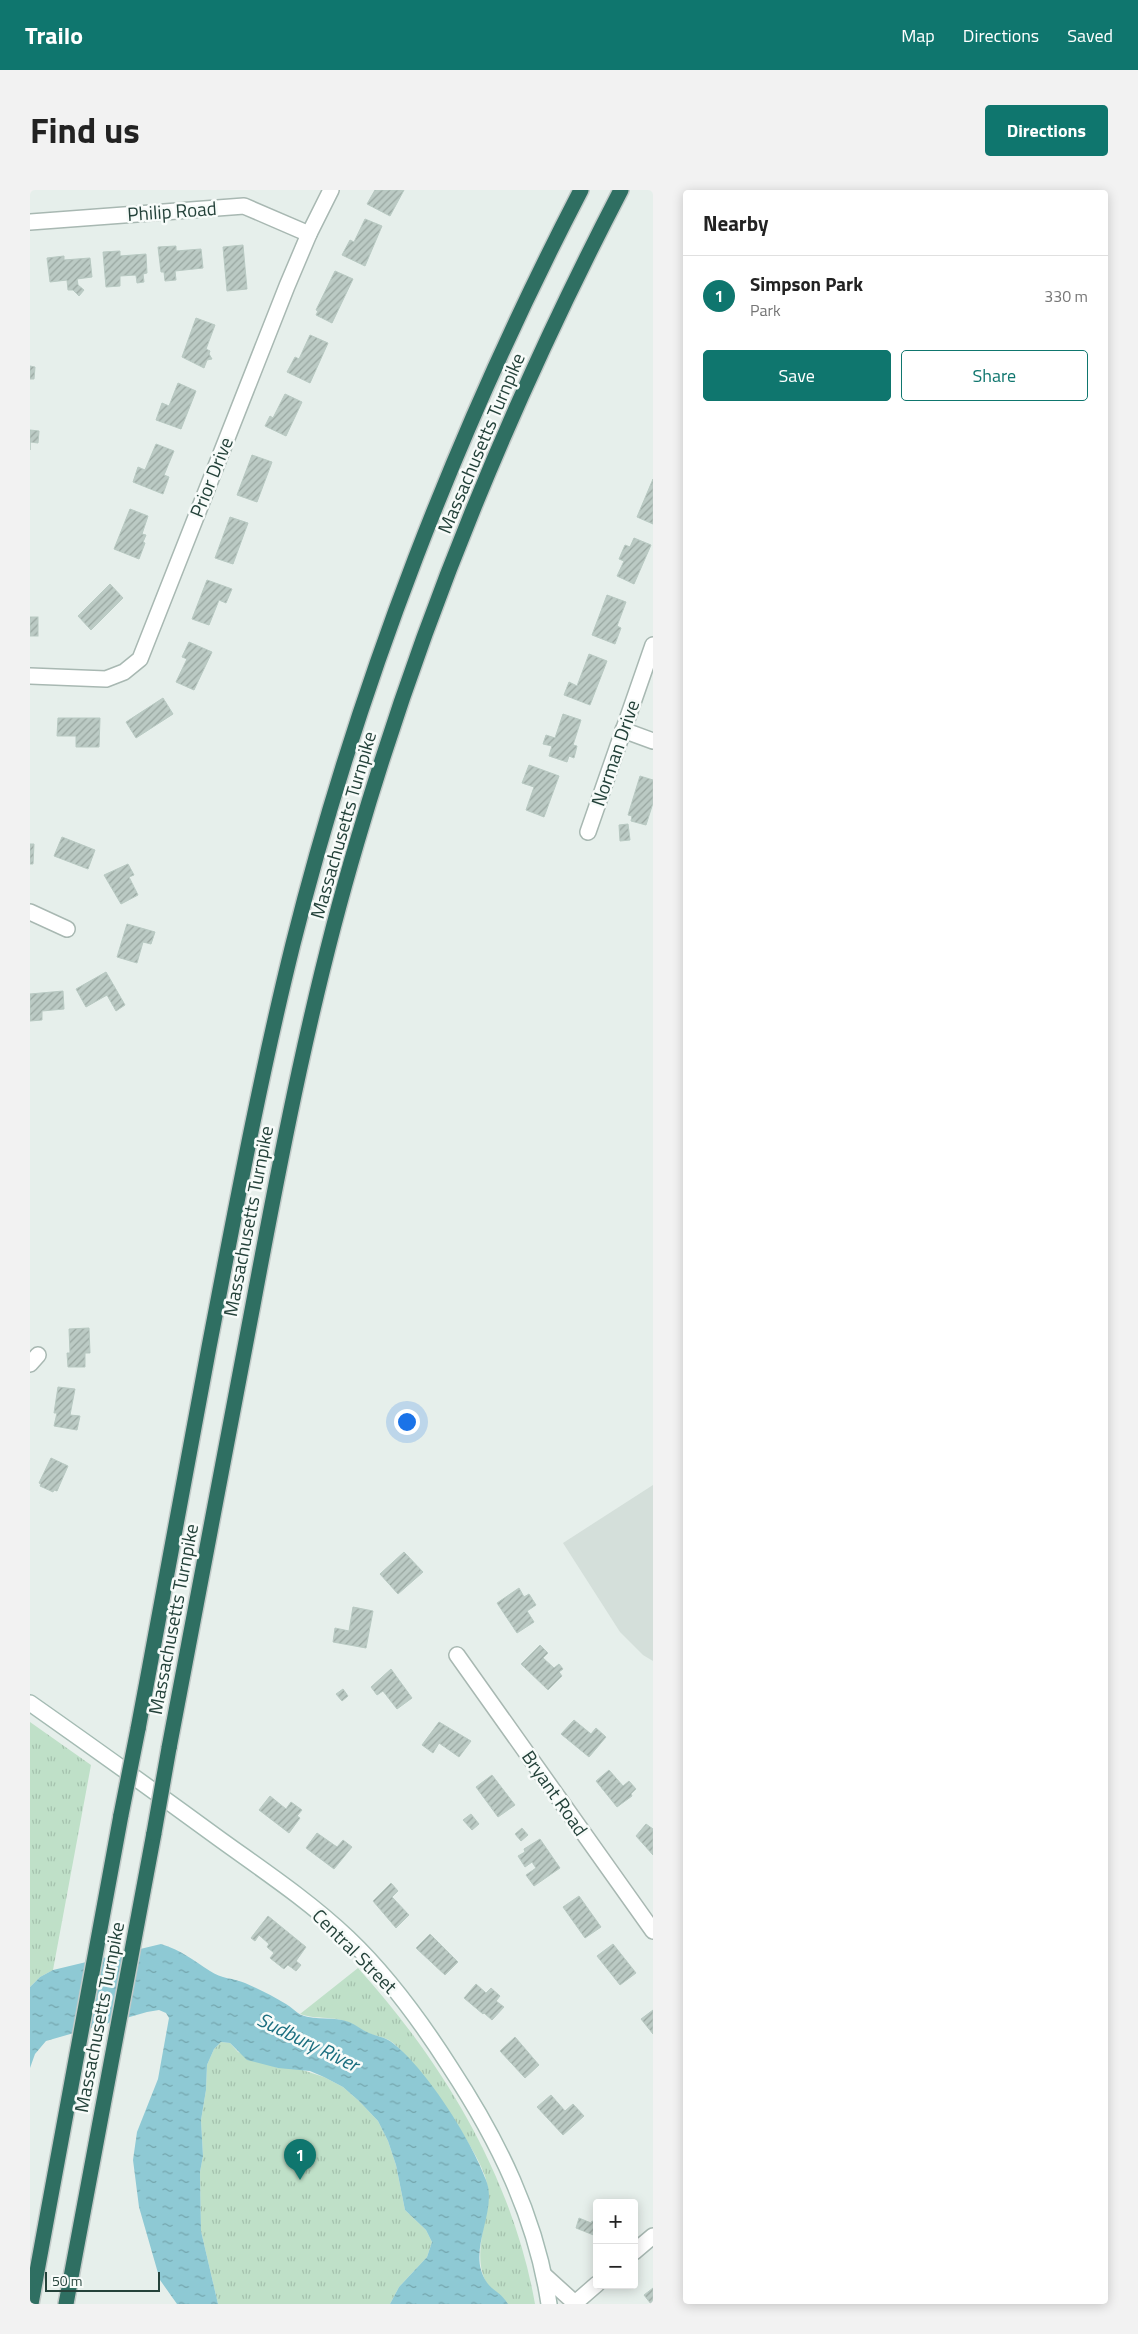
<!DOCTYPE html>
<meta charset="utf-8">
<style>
:root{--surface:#fff;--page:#f2f2f2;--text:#222;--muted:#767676;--line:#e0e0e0;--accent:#0f766e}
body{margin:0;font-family:"Titillium Web",sans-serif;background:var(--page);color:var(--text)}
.controls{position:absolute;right:15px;bottom:15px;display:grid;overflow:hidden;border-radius:5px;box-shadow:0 2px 12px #0003}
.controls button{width:45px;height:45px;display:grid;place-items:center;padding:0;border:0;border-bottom:1px solid var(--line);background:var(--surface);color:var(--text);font:25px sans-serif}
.scale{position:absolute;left:15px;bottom:12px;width:115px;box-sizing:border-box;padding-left:5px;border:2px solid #24423a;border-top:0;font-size:14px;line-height:18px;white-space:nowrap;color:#24423a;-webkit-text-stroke:4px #f7fbf9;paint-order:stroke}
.you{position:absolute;left:376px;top:1231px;width:18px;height:18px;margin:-12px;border:4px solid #fff;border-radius:50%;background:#1a73e8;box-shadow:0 0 0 8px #1a73e833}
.badge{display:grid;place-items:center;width:32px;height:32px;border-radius:50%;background:var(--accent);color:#fff;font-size:16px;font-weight:700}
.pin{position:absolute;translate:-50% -41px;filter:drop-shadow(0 1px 2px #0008)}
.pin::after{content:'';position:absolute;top:26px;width:18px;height:15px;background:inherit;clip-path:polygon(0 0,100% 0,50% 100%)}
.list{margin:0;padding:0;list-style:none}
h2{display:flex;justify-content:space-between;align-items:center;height:65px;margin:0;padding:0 20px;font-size:21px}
h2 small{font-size:16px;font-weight:400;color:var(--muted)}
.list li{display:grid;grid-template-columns:32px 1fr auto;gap:15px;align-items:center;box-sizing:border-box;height:80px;padding:0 20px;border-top:1px solid var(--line)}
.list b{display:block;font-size:19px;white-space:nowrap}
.list p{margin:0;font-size:16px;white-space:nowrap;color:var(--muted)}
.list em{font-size:16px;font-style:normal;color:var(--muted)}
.actions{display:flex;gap:10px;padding:15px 20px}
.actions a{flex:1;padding:11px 0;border:1px solid var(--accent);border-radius:5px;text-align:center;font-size:18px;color:var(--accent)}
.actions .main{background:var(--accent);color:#fff}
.map{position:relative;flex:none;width:623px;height:2114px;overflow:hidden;border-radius:5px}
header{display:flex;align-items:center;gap:30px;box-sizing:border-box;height:70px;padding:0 25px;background:var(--accent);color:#fff}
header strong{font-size:24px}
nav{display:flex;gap:28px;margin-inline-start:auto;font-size:18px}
.intro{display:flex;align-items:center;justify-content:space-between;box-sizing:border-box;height:120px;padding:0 30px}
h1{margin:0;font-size:35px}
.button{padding:12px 22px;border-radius:5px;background:var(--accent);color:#fff;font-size:18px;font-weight:700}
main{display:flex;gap:30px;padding:0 30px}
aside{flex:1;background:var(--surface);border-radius:5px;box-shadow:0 2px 12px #0003}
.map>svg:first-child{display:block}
.built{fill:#d4dfda}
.grass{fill:url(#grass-tufts)}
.water{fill:url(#water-ripples)}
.building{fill:url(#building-hatch);stroke:#b8c9c2}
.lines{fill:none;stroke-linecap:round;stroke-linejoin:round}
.minor-casing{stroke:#a8b8b2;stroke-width:18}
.secondary-casing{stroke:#a4bbb3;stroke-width:18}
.motorway-casing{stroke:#c2cac8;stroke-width:18}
.minor{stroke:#fff;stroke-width:15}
.secondary{stroke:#fff;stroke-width:15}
.motorway{stroke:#2f6f62;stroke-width:15}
.motorway-bridge-casing{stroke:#c2cac8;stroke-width:18;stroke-linecap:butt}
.motorway-bridge{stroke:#2f6f62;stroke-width:15}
.labels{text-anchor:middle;stroke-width:5;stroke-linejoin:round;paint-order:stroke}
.street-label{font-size:19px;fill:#24423a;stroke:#f7fbf9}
.water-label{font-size:20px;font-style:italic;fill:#1c6f80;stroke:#f7fbf9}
</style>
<header>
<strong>Trailo</strong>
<nav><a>Map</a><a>Directions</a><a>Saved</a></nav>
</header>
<div class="intro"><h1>Find us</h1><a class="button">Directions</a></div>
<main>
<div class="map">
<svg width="623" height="2114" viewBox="0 0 623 2114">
<defs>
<pattern id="grass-tufts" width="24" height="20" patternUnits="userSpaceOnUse" patternTransform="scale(1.25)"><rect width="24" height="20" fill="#bfe0c8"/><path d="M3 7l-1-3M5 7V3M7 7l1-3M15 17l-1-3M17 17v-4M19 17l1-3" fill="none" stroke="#a4c1ad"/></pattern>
<pattern id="water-ripples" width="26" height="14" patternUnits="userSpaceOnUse" patternTransform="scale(1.25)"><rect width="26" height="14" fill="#8ec9d4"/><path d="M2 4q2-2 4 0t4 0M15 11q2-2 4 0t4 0" fill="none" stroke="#74a5ad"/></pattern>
<pattern id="building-hatch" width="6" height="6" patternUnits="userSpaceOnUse" patternTransform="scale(1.25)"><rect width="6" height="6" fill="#bbcac4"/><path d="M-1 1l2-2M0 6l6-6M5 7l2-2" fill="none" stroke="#98a6a0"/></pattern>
</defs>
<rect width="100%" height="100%" fill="#e6efeb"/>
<path class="built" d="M623 1295V1471L613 1465 590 1442 533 1353Z"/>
<g class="grass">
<path d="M0 1532 61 1575 23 1780 10 1787 0 1797Z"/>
<path d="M328 1778C413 1872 483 1988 505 2114H478C473 2106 463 2103 459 2097 438 2066 462 2026 457 1993 453 1966 383 1865 359 1850 353 1847 345 1846 338 1843 328 1838 319 1831 307 1829 293 1827 285 1829 270 1824Z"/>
<path d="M191 1852 200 1853 208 1862 248 1878H266L294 1887 313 1897 329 1911 348 1931 358 1951 366 1975 375 2020 396 2040 402 2052 397 2067 369 2097 360 2114H188L171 2041 170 1982 173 1966 171 1930 176 1900 177 1875 184 1859Z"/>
</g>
<path class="water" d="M131 1754C151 1760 163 1770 180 1781 191 1789 204 1788 215 1793 229 1799 243 1806 256 1814 261 1817 266 1822 271 1825 287 1831 304 1826 319 1832 326 1835 332 1840 339 1843 346 1846 354 1847 360 1851 395 1876 442 1951 456 1990 467 2017 443 2052 451 2080 458 2102 468 2098 478 2114H360L369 2097 397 2067 402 2052 396 2040 375 2020 366 1975 358 1951 348 1931 329 1911 313 1897 294 1887 280 1881 248 1878 217 1870 200 1853 191 1852 184 1859 177 1875 176 1900 171 1930 173 1966 170 1982 171 2041 188 2114H147L130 2090 109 2017 103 1970 107 1942 128 1889 139 1828 136 1823 129 1820 117 1822 16 1851 5 1864 0 1878V1797L10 1787 23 1780Z"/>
<g class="building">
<path d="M345 0H374L360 26 337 14Z"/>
<path d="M335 29 352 36 335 76 312 65 320 50 324 52Z"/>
<path d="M213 55 217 99 197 101 193 57Z"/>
<path d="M146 56V61L171 59 173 78 145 81 146 90 135 91 134 82H131L128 57Z"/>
<path d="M90 61V66L116 64 117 83 113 84 114 92 107 93 106 85 90 86V96L76 97 73 62Z"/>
<path d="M34 66V70L60 68 62 87 47 89 48 95 54 100 49 106 43 100H38L37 90 20 92 17 68Z"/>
<path d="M305 81 323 89 302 133 286 125 288 121 286 120Z"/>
<path d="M166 128 185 135 176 159 180 161 179 164 182 169 177 170 174 178 152 167Z"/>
<path d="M280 145 298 153 280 193 257 182 265 167 269 169Z"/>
<path d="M0 176 5 177 4 189H0Z"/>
<path d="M148 193 166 201 151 239 126 230 132 213 139 216Z"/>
<path d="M255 204 272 212 256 246 235 236 240 226 243 228Z"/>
<path d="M0 240 9 241 8 253 0 252V260Z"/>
<path d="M126 254 144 261 134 285 139 287 133 304 103 292 108 277 115 280Z"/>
<path d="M222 265 242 272 227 312 207 305Z"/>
<path d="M623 289V334L607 327Z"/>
<path d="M100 319 118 326 112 344 116 345 113 352 115 353 109 369 84 359Z"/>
<path d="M200 327 218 333 203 374 185 368Z"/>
<path d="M604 348 621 355 604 394 587 386 594 371 589 369 595 355 600 357Z"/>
<path d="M177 390 202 399 196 413 189 410 179 435 162 429Z"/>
<path d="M80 394 93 408 61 440 48 426Z"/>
<path d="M577 405 596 412 587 436 591 438 585 454 562 445Z"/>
<rect x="0" y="427" width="8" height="19"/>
<path d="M159 452 182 462 164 500 146 492 157 469 152 467Z"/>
<path d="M559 464 577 471 560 515 534 505 539 492 547 496Z"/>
<path d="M133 508 143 524 106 548 96 532Z"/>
<path d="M533 524 551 530 543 555 547 556 544 568 539 566 537 572 519 566 522 556 513 554 516 545 525 548Z"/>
<path d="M28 528H70L69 557H46V546H27Z"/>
<path d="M499 575 529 586 514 627 496 620 504 597 492 593Z"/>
<path d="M610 586 623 590V613L616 635 601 631 602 626 598 625Z"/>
<path d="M598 634 600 650 590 651 589 635Z"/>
<path d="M32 647 65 660 58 679 24 666Z"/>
<path d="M0 654H4L3 674H0Z"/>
<path d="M98 674 104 685 99 687 108 705 91 714 74 685Z"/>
<path d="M97 734 125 742 121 754 113 752 107 773 87 767Z"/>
<path d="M76 782 95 815 86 821 77 805 56 817 46 799Z"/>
<path d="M33 801 34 819 12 821V830L0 831V804Z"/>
<path d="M59 1138 60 1163H55V1177H38L37 1163H40L39 1139Z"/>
<path d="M28 1197 45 1199 40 1225 50 1226 47 1240 24 1236 27 1223H24Z"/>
<path d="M21 1268 38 1276 27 1301 24 1300 23 1302 10 1296 11 1294 9 1293Z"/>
<path d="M374 1362 393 1382 368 1404 350 1384Z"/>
<path d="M489 1398 494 1407 499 1404 506 1415 497 1421 504 1432 487 1443 467 1413Z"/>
<path d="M323 1417 343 1421 336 1458 303 1452 305 1438 319 1441Z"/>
<path d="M510 1455 518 1463 513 1468 524 1478 529 1474 533 1479 529 1482 532 1486 518 1500 491 1474Z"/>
<path d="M361 1479 382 1508 367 1519 353 1501 347 1505 341 1497Z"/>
<path d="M313 1499 318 1506 312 1511 306 1504Z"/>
<path d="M544 1530 561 1544 566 1538 576 1547 559 1567 531 1544Z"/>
<path d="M409 1532 441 1551 429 1567 409 1553 403 1563 392 1555Z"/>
<path d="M579 1580 593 1596 599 1591 606 1599 601 1604 602 1606 587 1617 566 1591Z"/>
<path d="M462 1585 485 1615 468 1627 446 1597Z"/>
<path d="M240 1606 256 1619 261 1612 272 1620 267 1626 270 1628 259 1643 229 1620Z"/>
<path d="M441 1624 449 1634 442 1640 433 1630Z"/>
<path d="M616 1634 623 1639V1665L606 1646Z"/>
<path d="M492 1638 498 1645 491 1651 485 1644Z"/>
<path d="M287 1643 307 1657 313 1650 322 1657 304 1679 276 1658Z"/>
<path d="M510 1649 530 1678 504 1696 496 1685 506 1678 502 1672 495 1677 488 1666 495 1662 494 1659Z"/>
<path d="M361 1693 368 1701 362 1707 379 1725 366 1738 343 1711Z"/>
<path d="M549 1706 571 1737 555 1748 533 1717Z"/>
<path d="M238 1726 276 1757 266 1771 271 1775 266 1781 258 1775 254 1779 240 1768 244 1763 237 1757 239 1754 229 1745 225 1751 221 1748Z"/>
<path d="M400 1744 428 1772 415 1785 386 1758Z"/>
<path d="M583 1754 606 1783 590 1795 567 1766Z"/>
<path d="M446 1794 456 1803 461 1798 470 1806 466 1811 474 1817 462 1830 454 1823 453 1824 434 1808Z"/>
<path d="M623 1820V1844L611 1829Z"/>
<path d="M485 1847 509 1875 495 1888 470 1861Z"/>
<path d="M521 1905 535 1921 543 1914 554 1926 533 1945 507 1917Z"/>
<path d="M549 2028 561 2033 562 2031 567 2033 566 2046 546 2038Z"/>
<path d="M623 2098V2114H621L614 2105Z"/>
</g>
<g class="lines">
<g class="minor-casing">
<g id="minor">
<path d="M0 32 214 16 279 44"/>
<path d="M0 486 76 489 94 482 110 469 257 96 279 44 301 0"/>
<path d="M593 540 623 551"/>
<path d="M558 642 623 455"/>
<path d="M0 722 37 739"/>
<path d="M0 1174 8 1165"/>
<path d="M427 1465 623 1741"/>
<path d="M604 2062 623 2046"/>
<path d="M514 2085 546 2114"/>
<path d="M544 2114 567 2094"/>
</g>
</g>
<g class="secondary-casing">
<path id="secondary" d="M0 1513C64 1558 128 1604 191 1650 234 1681 279 1711 318 1748 358 1786 390 1830 420 1877 468 1950 506 2027 519 2114"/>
</g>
<g class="motorway-casing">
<g id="motorway">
<path d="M108 1539C132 1412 155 1285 179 1157 205 1022 230 887 263 754 328 495 428 237 551 0"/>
<path d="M139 1558C167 1410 195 1263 223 1115 252 959 282 804 327 652 393 426 483 208 591 0"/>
<path d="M1 2114 91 1625"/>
<path d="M36 2114 124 1643"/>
</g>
</g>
<use href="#minor" class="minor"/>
<use href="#secondary" class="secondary"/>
<use href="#motorway" class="motorway"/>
<g class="motorway-bridge-casing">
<g id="motorway-bridge">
<path d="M91 1625 108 1539"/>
<path d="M124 1643 139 1558"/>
</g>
</g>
<use href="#motorway-bridge" class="motorway-bridge"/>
</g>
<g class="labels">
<g class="street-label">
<text transform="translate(142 21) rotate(-4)" y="7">Philip Road</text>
<text transform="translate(451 253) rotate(-67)" y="7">Massachusetts Turnpike</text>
<text transform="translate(181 287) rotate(-68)" y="7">Prior Drive</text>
<text transform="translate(585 563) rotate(-71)" y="7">Norman Drive</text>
<text transform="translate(313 635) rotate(-74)" y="7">Massachusetts Turnpike</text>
<text transform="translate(218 1031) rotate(-79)" y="7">Massachusetts Turnpike</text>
<text transform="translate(143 1429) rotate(-79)" y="7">Massachusetts Turnpike</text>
<text transform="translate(525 1603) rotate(55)" y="7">Bryant Road</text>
<text transform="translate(325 1761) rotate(45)" y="7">Central Street</text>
<text transform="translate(69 1827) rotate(-79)" y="7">Massachusetts Turnpike</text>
</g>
<g class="water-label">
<text transform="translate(278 1852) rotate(26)" y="7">Sudbury River</text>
</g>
</g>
</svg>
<div class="controls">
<button>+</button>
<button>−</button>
</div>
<div class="scale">50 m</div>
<div class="you"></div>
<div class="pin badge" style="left:270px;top:1990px">1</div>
</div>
<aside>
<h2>Nearby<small></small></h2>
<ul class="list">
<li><span class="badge">1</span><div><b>Simpson Park</b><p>Park</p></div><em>330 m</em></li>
</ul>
<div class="actions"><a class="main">Save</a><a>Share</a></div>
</aside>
</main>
